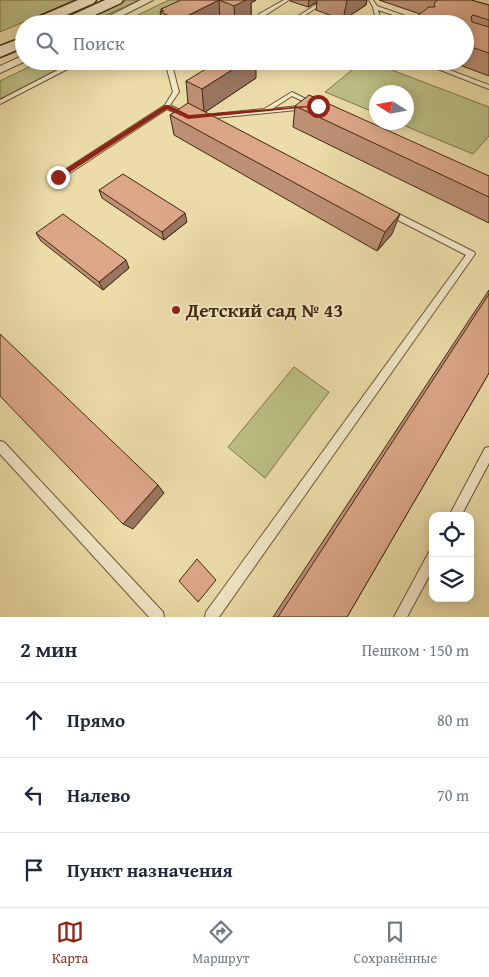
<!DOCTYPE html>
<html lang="ru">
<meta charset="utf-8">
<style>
:root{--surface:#fff;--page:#f2f2f3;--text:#1f2937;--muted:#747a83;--line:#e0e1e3;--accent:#8f2418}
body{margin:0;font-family:"Gentium Book Plus",serif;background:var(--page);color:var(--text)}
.controls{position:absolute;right:15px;bottom:15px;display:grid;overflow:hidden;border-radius:10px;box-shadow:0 2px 12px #0003}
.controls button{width:45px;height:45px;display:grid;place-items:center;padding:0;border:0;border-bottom:1px solid var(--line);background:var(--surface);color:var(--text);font:25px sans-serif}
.compass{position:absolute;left:369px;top:85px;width:45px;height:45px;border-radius:50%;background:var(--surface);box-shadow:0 2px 12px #0003;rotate:281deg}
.stop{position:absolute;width:15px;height:15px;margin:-11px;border:4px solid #8f2418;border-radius:50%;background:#fff}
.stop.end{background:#8f2418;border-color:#fff;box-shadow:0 1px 5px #0008}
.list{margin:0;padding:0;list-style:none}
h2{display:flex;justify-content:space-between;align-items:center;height:65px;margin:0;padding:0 20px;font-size:21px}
h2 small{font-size:16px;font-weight:400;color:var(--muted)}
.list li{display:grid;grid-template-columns:32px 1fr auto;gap:15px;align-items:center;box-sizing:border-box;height:75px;padding:0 20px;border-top:1px solid var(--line)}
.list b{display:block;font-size:19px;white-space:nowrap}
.list em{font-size:16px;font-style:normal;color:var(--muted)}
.icon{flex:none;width:28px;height:28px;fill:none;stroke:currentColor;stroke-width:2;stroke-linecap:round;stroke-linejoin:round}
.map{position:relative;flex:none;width:489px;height:617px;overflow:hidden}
.search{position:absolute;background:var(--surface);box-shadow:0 2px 12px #0003;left:15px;right:15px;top:15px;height:55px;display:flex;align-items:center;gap:12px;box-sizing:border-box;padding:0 18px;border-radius:28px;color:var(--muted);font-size:19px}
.sheet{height:290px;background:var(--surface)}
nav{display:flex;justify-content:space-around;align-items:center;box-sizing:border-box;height:70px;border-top:1px solid var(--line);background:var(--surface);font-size:14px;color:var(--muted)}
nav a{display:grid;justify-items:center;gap:2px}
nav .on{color:var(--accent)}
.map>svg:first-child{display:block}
.green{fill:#bcbf85;stroke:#7f7349}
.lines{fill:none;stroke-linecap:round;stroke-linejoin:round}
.lane-casing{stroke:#6c5434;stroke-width:2}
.street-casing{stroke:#6c5434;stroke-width:2}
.secondary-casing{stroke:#42270d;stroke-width:3}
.lane{fill:#f2e8c7;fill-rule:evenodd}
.street{fill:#f2e8c7;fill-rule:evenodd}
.secondary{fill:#f2e8c7;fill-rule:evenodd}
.wall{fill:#bd9076;stroke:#42270d}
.shaded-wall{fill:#9a7560;stroke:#42270d}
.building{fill:#dca789;stroke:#42270d}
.route{fill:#8f2418}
.poi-dot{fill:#8f2418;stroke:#f2e8c7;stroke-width:2}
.labels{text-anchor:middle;stroke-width:4;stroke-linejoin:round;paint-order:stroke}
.poi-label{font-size:19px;font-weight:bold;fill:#42270d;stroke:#f2e8c7;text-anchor:start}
</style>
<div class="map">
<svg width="489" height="617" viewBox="0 0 489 617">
<rect width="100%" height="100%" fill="#ebdca9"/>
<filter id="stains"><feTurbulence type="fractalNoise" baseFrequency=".004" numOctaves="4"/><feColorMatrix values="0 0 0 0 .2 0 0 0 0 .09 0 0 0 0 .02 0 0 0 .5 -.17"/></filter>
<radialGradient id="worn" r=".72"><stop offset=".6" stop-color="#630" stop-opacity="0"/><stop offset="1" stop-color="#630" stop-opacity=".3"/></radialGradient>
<g class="green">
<path d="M0 0H75L0 32Z"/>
<path d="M127 0H139L87 24H75Z"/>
<path d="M169 0H197L149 24H119Z"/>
<path d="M41 61 57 70 0 99V81Z"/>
<path d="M363 61H368L489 107V136L473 154 398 123 406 122V92H376V113L325 92Z"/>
<path d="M294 367 329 392 265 478 228 447Z"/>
</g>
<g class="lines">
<g class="lane-casing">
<g id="lane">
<path d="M284 0H289L264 16 266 24H261L259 14Z"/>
<path d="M323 0H328L292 24H286Z"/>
<path d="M369 0H373L377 6 428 24H420L378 10 382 24H377L373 7Z"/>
<path d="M75 61H83L0 104V100Z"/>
<path d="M165 61H171L179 92 170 105 189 115V117H185L167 109 61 179H57V175L165 105 173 92Z"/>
<path d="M417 61H426L489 85V89Z"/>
<path d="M292 92 316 104 311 105 292 96 272 109 307 105 310 107 307 109 204 119 201 117 204 115 264 109Z"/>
<path d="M389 209 474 252 475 254 219 617H205L206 612 466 255 386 214 385 212 386 210Z"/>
<path d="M0 441 4 442 163 612 164 617H149L0 454Z"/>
<path d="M489 447V463L461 516H449L485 448Z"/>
<path d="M433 550V569L407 617H394L429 552Z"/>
</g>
</g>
<g class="street-casing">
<g id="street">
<path d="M141 0H153L106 24H93Z"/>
<path d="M24 55V61H26L0 73V66Z"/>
</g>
</g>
<g class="secondary-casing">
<g id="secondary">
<path d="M78 0H96L94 3 46 24H27L29 21Z"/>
<path d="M105 0H123L121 3 82 21H72L70 18 72 15Z"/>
<path d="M24 37V47L0 57V46Z"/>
</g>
</g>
<use href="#lane" class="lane"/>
<use href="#street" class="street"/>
<use href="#secondary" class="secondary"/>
</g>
<g class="wall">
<path d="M185 0H256L251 3V21L246 24H162L160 12H161V9Z"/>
<path d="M290 0H367L366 5 343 20 316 10 317 2 308 7 290 1Z"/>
<path d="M379 0H471L489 5V76L449 61H465V24L420 14Z"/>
<path d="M256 78 205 112 392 234 377 251 174 135 170 115 188 104 186 81Z"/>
<path d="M295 106 489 176V223L293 127Z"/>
<path d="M99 190 187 222 164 240 102 198Z"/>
<path d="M36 233 129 268 103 290 41 241Z"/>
<path d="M489 290V373L347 617H273Z"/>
</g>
<g class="shaded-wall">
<path d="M219 0 220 24H179V20Z"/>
<path d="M236 0H256L251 3V21L246 24H235L234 6Z"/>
<path d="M309 0H317V2L308 7Z"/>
<path d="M347 0H367L366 5 343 20Z"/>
<path d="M246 61H256V78L204 113 202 89Z"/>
<path d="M185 213 187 222 164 240 162 232Z"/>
<path d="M400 214 392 234 377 251 385 232Z"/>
<path d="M126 260 129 268 103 290 99 282Z"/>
<path d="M158 485 164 493 133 529 123 524Z"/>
</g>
<g class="building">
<path d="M181 0H219L179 20 160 12 164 11 161 9Z"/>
<path d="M219 0H246L234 6Z"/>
<path d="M438 0H471L489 5V20L473 15 471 17 472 22 489 27V53L465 45V24H407L429 7H435L434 3Z"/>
<path d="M219 61H246L202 89 186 81Z"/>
<path d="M309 95 489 176V197L295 106Z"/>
<path d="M188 103 400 214 385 232 170 115Z"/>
<path d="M123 174 185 213 162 232 99 190Z"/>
<path d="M63 214 126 260 99 282 36 233Z"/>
<path d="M489 294V373L347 617H278Z"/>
<path d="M0 334 158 485 123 524 0 396Z"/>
<path d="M197 559 216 580 198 602 179 581Z"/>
</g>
<path class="route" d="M165 105H169L189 115 318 105 320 106 188 119 167 109 61 178H56V175Z"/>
<circle class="poi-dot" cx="176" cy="310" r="5"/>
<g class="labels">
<g class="poi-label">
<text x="186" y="317">Детский сад № 43</text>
</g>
</g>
<rect width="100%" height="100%" filter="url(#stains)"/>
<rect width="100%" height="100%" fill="url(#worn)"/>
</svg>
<div class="controls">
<button><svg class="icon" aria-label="locate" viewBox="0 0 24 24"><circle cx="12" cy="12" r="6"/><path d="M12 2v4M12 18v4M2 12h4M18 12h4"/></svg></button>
<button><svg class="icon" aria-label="layers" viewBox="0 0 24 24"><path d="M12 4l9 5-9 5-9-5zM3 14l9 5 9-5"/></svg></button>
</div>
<svg class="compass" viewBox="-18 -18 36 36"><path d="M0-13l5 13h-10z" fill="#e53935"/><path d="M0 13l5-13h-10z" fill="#747a83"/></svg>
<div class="stop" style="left:318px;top:106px"></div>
<div class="stop end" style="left:58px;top:177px"></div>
<div class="search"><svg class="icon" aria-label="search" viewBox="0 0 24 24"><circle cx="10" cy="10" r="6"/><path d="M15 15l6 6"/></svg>Поиск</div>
</div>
<section class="sheet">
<h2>2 мин<small>Пешком · 150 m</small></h2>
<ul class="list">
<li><svg class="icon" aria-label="ahead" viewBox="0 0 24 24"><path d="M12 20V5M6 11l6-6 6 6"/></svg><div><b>Прямо</b></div><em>80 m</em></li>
<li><svg class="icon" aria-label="left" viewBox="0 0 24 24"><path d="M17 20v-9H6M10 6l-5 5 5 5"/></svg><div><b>Налево</b></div><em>70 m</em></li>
<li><svg class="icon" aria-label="arrive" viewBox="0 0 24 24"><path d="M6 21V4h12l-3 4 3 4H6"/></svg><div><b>Пункт назначения</b></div></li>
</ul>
</section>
<nav>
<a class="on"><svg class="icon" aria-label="map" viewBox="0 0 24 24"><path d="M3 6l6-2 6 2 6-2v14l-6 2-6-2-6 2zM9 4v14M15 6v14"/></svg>Карта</a>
<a><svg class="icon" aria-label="directions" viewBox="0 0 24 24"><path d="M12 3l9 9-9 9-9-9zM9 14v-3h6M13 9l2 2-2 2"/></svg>Маршрут</a>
<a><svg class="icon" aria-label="saved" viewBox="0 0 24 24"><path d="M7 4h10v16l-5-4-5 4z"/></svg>Сохранённые</a>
</nav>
